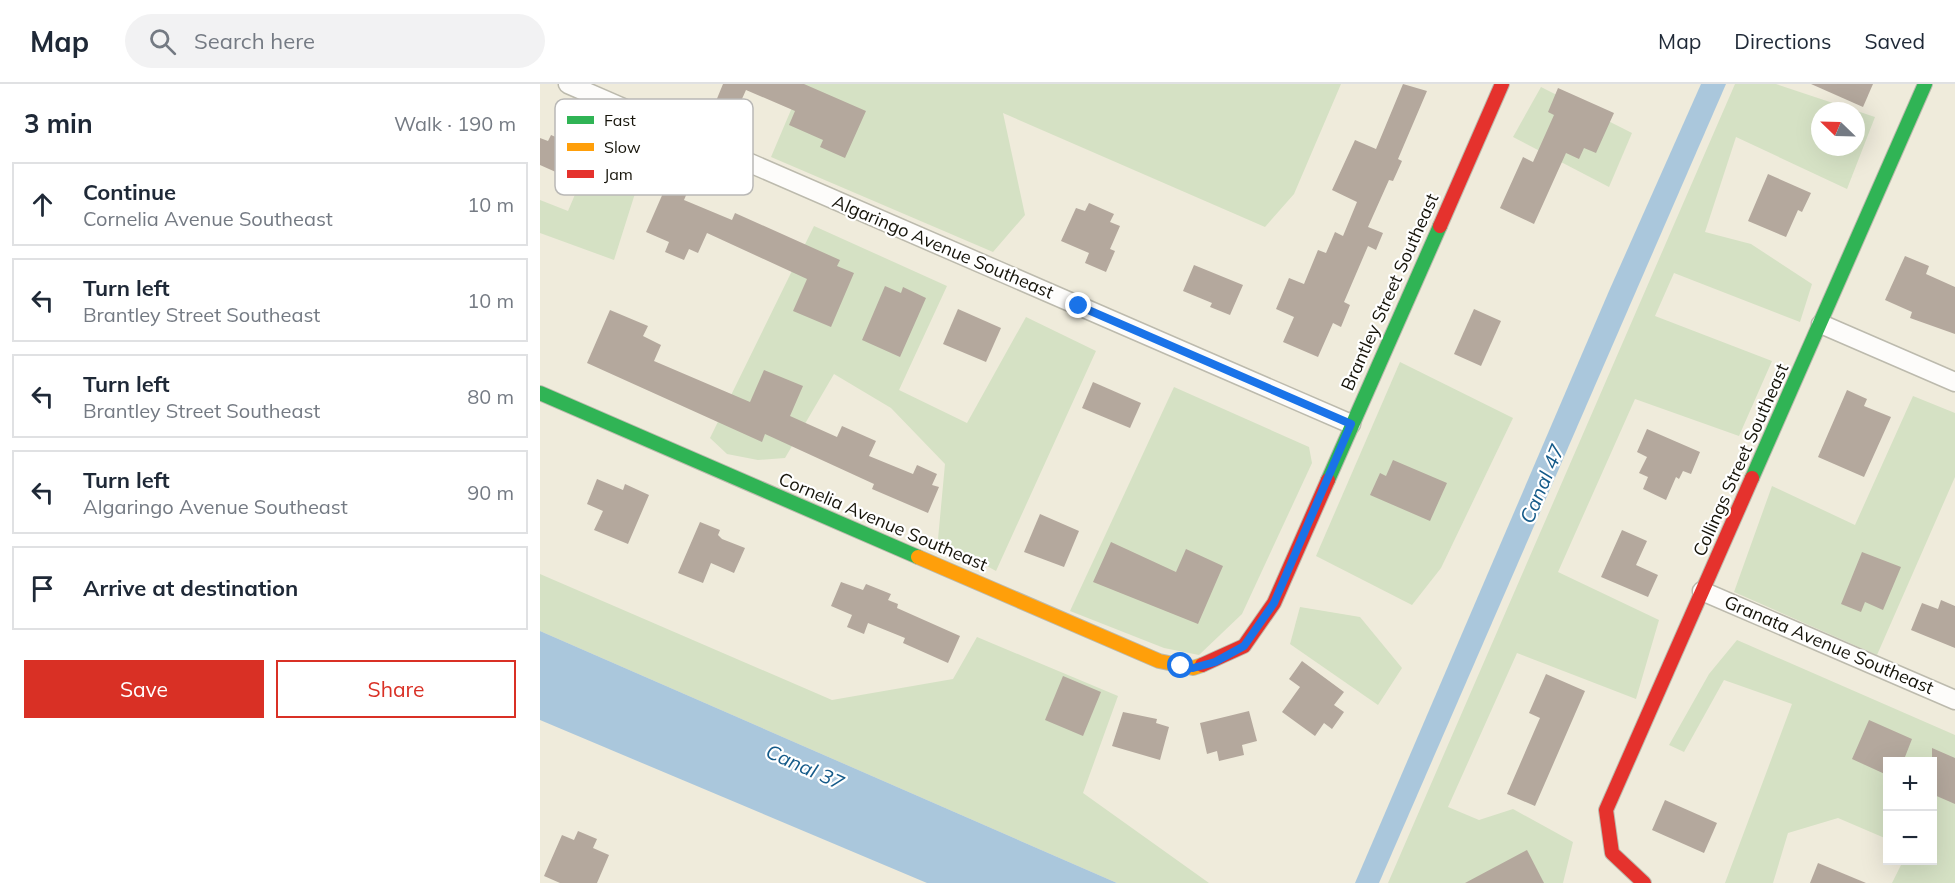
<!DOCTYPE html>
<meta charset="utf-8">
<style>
:root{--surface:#fff;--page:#f2f2f3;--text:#1f2937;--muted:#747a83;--line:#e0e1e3;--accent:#d93025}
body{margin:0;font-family:Mulish,sans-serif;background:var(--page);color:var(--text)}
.controls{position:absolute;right:18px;bottom:18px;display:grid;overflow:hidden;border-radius:0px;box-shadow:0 6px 24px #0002}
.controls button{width:54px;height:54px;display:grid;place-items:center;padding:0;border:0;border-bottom:2px solid var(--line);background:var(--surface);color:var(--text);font:30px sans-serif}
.compass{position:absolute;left:1271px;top:18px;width:54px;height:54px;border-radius:50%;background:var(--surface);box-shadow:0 6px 24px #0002;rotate:293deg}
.stop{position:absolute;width:18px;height:18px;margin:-14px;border:4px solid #1a73e8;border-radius:50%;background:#fff}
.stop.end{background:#1a73e8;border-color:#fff;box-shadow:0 2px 6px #0008}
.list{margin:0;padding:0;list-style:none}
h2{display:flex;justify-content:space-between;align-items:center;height:78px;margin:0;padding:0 24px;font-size:26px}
h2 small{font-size:20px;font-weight:400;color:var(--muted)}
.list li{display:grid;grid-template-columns:39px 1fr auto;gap:18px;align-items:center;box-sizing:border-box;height:84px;margin:0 12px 12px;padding:0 12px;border:2px solid var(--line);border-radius:0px}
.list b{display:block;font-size:22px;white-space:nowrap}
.list p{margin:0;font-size:20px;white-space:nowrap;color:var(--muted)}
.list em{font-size:20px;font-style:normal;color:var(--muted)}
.actions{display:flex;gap:12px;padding:18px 24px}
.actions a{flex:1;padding:14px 0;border:2px solid var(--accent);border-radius:0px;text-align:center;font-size:21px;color:var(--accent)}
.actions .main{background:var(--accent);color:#fff}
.icon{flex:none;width:33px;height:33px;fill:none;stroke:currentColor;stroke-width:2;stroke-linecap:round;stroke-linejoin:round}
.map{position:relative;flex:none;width:1415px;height:799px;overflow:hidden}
header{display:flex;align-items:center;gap:36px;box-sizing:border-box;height:84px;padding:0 30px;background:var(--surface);border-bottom:2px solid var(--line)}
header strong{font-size:28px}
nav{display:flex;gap:33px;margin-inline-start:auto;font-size:21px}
.search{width:420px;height:54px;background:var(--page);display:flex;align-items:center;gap:15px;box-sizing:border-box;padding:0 21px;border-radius:33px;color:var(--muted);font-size:22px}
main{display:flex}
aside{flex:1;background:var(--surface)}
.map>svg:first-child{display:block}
.green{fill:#d5e1c4;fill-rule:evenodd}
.water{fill:#aac7dc}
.building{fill:#b4a89d}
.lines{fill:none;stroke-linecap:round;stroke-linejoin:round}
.street-casing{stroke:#bcbaad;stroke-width:21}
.fast-casing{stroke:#bcbaad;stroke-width:16}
.slow-casing{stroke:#bcbaad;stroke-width:16}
.jam-casing{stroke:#bcbaad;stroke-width:16}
.street{stroke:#fdfcfa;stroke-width:18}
.fast{stroke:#30b455;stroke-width:14}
.slow{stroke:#ff9f0a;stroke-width:14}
.jam{stroke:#e5322d;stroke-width:14}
.route{stroke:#1a73e8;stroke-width:8}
.labels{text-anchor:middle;stroke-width:4.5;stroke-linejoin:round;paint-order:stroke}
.street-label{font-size:18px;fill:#16140a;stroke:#fff}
.water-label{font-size:20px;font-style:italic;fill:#145a89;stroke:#fff}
.key{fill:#fff;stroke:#b9b8b6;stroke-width:1.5}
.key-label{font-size:16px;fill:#16140a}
</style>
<header>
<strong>Map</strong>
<div class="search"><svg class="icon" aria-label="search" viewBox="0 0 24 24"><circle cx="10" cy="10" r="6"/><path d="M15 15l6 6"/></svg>Search here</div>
<nav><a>Map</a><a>Directions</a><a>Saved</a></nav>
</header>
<main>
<aside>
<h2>3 min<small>Walk · 190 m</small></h2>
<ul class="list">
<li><svg class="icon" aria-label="ahead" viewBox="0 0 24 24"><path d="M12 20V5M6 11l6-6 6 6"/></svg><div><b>Continue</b><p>Cornelia Avenue Southeast</p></div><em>10 m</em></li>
<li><svg class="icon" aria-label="left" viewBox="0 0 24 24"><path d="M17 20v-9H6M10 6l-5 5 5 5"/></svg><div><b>Turn left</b><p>Brantley Street Southeast</p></div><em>10 m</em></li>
<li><svg class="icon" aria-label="left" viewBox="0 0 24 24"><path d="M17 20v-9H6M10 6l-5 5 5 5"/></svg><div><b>Turn left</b><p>Brantley Street Southeast</p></div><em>80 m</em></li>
<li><svg class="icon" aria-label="left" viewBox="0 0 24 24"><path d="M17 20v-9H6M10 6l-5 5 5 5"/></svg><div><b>Turn left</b><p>Algaringo Avenue Southeast</p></div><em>90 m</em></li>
<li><svg class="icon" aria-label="arrive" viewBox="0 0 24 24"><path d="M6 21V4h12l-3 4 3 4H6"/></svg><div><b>Arrive at destination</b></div></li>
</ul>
<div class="actions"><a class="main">Save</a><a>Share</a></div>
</aside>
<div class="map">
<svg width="1415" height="799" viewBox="0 0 1415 799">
<rect width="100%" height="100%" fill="#efebdb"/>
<g class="green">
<path d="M262 0H801L754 110 725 143 463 29 485 131 453 168 231 73Z"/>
<path d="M1195 0H1236L1335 33 1307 105 1196 53 1165 148 1211 160 1272 200 1260 238 1134 189 1115 232 1232 277 1199 352 1095 315 1018 488 1119 536 1096 615 977 569 908 723 939 736 973 725 1033 758 1023 799H848ZM1280 27H1316V63H1280Z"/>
<path d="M1001 3 1092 49 1069 103 973 53Z"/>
<path d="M56 61 104 81 74 176 0 149V116L28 127Z"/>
<path d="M274 142 407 202 359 306 427 339 486 233 556 267 456 487 398 455 405 380 351 324 294 290 245 374 218 376 187 370 170 354Z"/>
<path d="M860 278 973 334 901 484 872 521 776 472Z"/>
<path d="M634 303 769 363 772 379 702 530 659 571 624 564 530 527Z"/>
<path d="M1373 312 1415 329V393L1337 571 1194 508 1232 402 1315 441Z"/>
<path d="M0 490 292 616 413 595 437 553 578 612 543 709 669 799H577L0 547Z"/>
<path d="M760 523 820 533 862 584 838 621 750 560Z"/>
<path d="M1197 556 1415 651V799H1352L1363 777 1392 776V678H1348L1347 755 1298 734 1248 749 1233 799H1185L1252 620 1184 596 1144 668 1129 661 1169 590Z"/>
</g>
<g class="water">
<path d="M1161 0H1186L839 799H815L1069 207Z"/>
<path d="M0 547 577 799H387L0 636Z"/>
</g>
<g class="building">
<path d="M183 0H264L326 27 305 74 280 63 283 56 249 41 255 27 206 6 197 26 176 17Z"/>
<path d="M863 0 887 7 858 75 862 77 853 97 849 96 828 143 843 149 836 166 828 162 804 218 810 221 801 243 793 239 778 273 743 258 754 233 736 225 749 194 764 200 778 166 786 169 795 148 803 152 817 118 792 106 815 56 836 65Z"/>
<path d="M1271 0H1333L1323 23Z"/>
<path d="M1018 4 1074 29 1056 69 1044 64 1039 75 1026 69 994 140 960 124 983 73 993 78 1014 31 1008 28Z"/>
<path d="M11 51 32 60 18 89 0 81V54L8 57Z"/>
<path d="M1228 90 1271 109 1262 128 1258 126 1246 153 1208 137Z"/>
<path d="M127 100 147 109 144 116 192 136 195 129 300 176 297 182 314 189 291 243 253 227 267 195 167 149 158 169 149 165 144 176 125 168 129 158 106 148Z"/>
<path d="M549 119 574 130 570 138 580 142 570 165 575 167 566 188 545 179 549 169 521 157 536 124 545 127Z"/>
<path d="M1365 172 1389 182 1386 190 1415 203V250L1370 234 1372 228 1345 216Z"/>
<path d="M654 181 703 201 690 231 670 223 672 219 643 207Z"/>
<path d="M345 202 361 209 363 203 386 214 360 273 322 256Z"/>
<path d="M418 225 461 244 446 278 403 260Z"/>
<path d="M934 225 961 237 941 282 914 270Z"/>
<path d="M70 226 108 242 103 252 121 261 114 277 210 318 224 286 263 302 250 332 297 353 302 342 336 357 329 372 373 390 377 381 397 390 392 401 399 403 388 429 332 405 334 400 225 350 222 358 47 279Z"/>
<path d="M553 298 601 319 590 344 542 324Z"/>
<path d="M1307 306 1327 315 1324 322 1351 333 1324 393 1278 373Z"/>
<path d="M1107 345 1160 368 1151 390 1143 387 1139 395 1136 393 1126 416 1103 405 1108 393 1099 389 1107 373 1097 368Z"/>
<path d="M853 376 907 399 890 437 830 411 840 389 846 392Z"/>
<path d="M57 395 83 406 85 400 109 411 88 460 54 446 63 427 47 420Z"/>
<path d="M500 430 539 447 524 483 484 468Z"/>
<path d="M160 438 180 446 178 451 182 455 205 464 194 489 171 479 163 499 138 489Z"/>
<path d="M1082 446 1107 457 1096 481 1118 491 1108 513 1061 493Z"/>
<path d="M571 458 636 488 646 465 683 482 658 540 553 498Z"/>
<path d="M1322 468 1361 483 1343 526 1325 518 1321 528 1301 520Z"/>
<path d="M301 498 323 506 326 500 351 510 348 516 358 520 357 524 420 552 408 579 363 559 365 554 328 539 324 550 307 543 312 531 291 522Z"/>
<path d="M1401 516 1415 522V564L1371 546 1382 519 1398 525Z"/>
<path d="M762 577 804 608 794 621 804 628 792 645 784 639 775 652 742 628 760 603 749 595Z"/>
<path d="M1006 590 1045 607 995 722 967 710 1000 634 989 629Z"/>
<path d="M523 592 561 608 543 652 505 636Z"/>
<path d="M709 627 717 657 702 661 704 671 679 677 677 667 667 670 660 639Z"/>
<path d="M583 628 617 635 616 639 629 643 620 676 572 662Z"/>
<path d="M1329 636 1372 655 1363 678H1347V691L1312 675Z"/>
<path d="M1392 664 1415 674V720L1392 710Z"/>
<path d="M1125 716 1177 739 1164 769 1112 746Z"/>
<path d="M38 747 57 755 53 764 69 771 57 799H20L4 792 22 751 34 756Z"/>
<path d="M987 766 1004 799H925Z"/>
<path d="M1278 779 1326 799H1270Z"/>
</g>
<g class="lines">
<g class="street-casing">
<g id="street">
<path d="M28 0 811 340"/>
<path d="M1281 240 1415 298"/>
<path d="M1162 507 1415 616"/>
</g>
</g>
<g class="fast-casing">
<g id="fast">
<path d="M0 309 378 473"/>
<path d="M1212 394 1385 0"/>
<path d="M788 396 900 142"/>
</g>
</g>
<g class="slow-casing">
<path id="slow" d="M378 473 619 577 653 584 662 581"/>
</g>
<g class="jam-casing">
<g id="jam">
<path d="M900 142 962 0"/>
<path d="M662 581 704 562 734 519 788 396"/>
<path d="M1104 799 1072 769 1066 726 1212 394"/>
</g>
</g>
<use href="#street" class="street"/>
<use href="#fast" class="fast"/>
<use href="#slow" class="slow"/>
<use href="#jam" class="jam"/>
</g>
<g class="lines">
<path class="route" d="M539 222 811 340 734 519 704 562 675 578 653 584 641 582"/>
</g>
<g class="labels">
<g class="street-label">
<text transform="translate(403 163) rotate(23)" y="6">Algaringo Avenue Southeast</text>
<text transform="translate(850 208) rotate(-66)" y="6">Brantley Street Southeast</text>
<text transform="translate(1201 376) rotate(-66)" y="6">Collings Street Southeast</text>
<text transform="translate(343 438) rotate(23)" y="6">Cornelia Avenue Southeast</text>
<text transform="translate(1289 561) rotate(23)" y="6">Granata Avenue Southeast</text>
</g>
<g class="water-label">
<text transform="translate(1002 400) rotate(-67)" y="7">Canal 47</text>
<text transform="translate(265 683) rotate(24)" y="7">Canal 37</text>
</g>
</g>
<rect x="15" y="15" width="198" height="96" rx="9" class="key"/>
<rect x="27" y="32" width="27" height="8" fill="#30b455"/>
<rect x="27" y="59" width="27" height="8" fill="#ff9f0a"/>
<rect x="27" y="86" width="27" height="8" fill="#e5322d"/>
<g class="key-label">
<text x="64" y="42">Fast</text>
<text x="64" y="69">Slow</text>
<text x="64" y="96">Jam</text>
</g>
</svg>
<div class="controls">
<button>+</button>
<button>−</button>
</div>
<svg class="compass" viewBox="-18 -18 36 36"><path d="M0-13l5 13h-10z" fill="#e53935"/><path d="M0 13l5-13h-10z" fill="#747a83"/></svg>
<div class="stop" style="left:641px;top:582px"></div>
<div class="stop end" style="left:539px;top:222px"></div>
</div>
</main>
